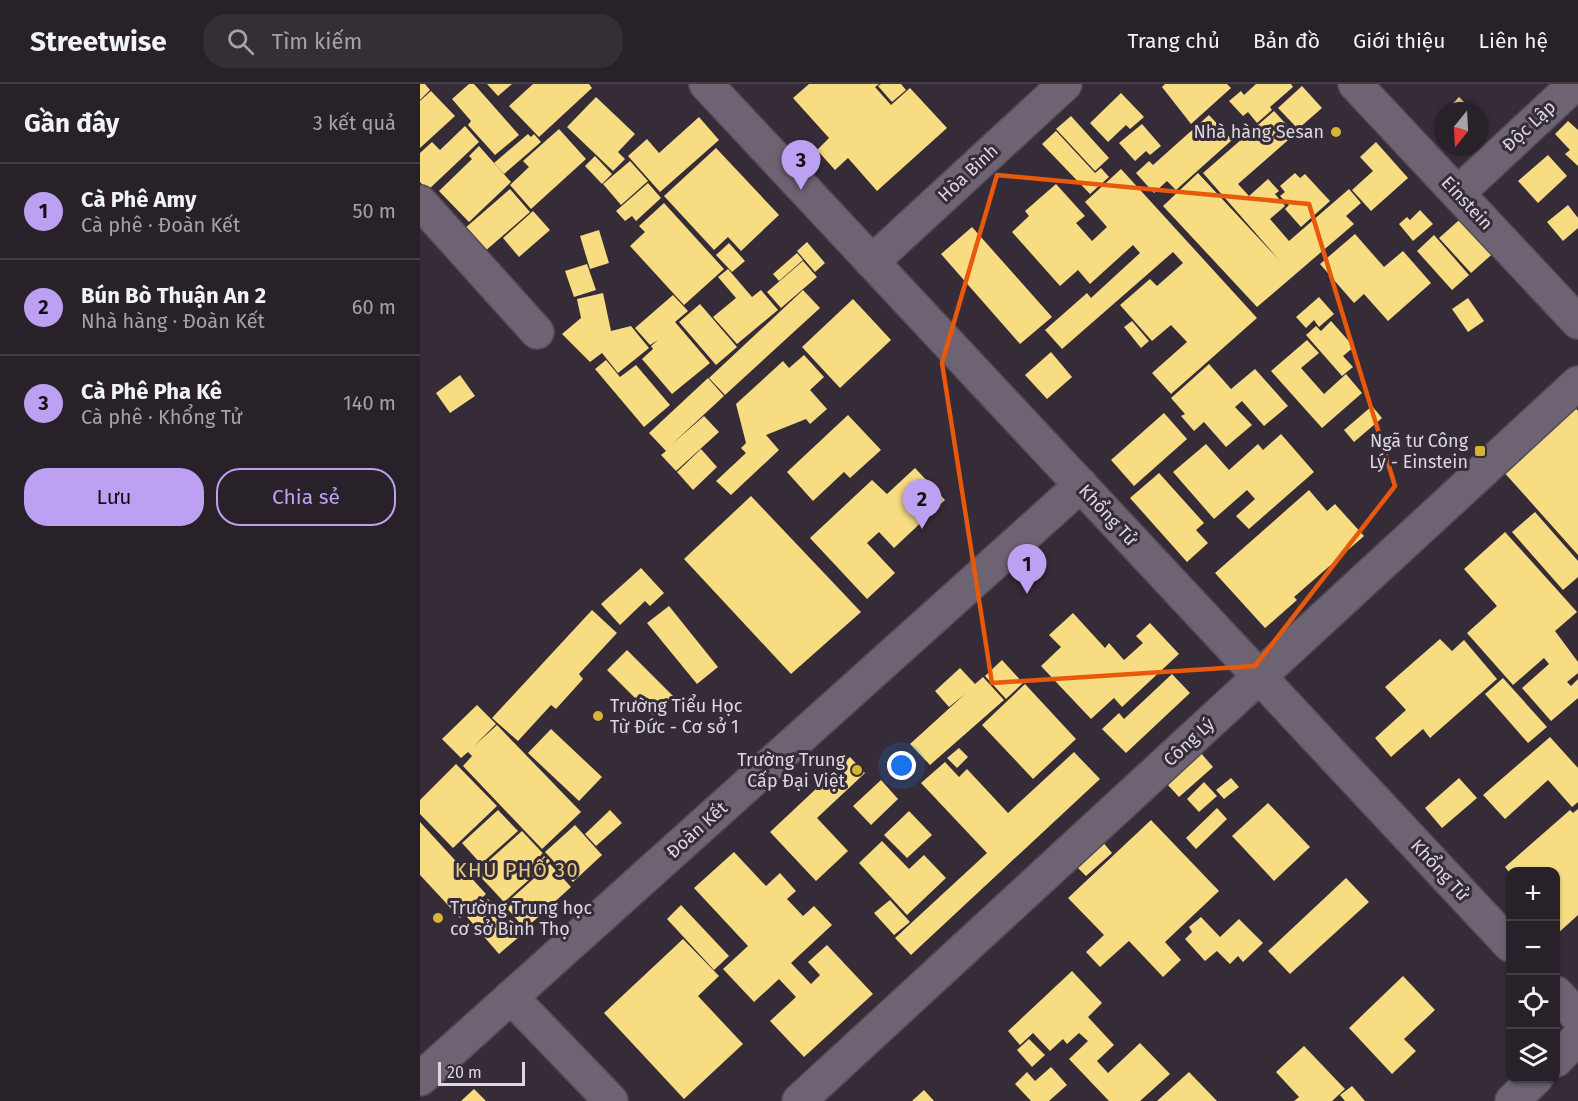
<!DOCTYPE html>
<html lang="vi">
<meta charset="utf-8">
<style>
:root{--surface:#28212a;--page:#342e36;--text:#f1f3f6;--muted:#a5a3a8;--line:#443e47;--accent:#bca0f2}
body{margin:0;font-family:"Fira Sans",sans-serif;background:var(--page);color:var(--text)}
.controls{position:absolute;right:18px;bottom:18px;display:grid;overflow:hidden;border-radius:12px;box-shadow:0 2px 4px #0004}
.controls button{width:54px;height:54px;display:grid;place-items:center;padding:0;border:0;border-bottom:2px solid var(--line);background:var(--surface);color:var(--text);font:30px sans-serif}
.compass{position:absolute;left:1014px;top:18px;width:54px;height:54px;border-radius:50%;background:var(--surface);box-shadow:0 2px 4px #0004;rotate:198deg}
.scale{position:absolute;left:18px;bottom:15px;width:87px;box-sizing:border-box;padding-left:6px;border:3px solid #ddd8e0;border-top:0;font-size:16px;line-height:21px;white-space:nowrap;color:#ddd8e0;-webkit-text-stroke:4px #352c38;paint-order:stroke}
.you{position:absolute;left:482px;top:682px;width:21px;height:21px;margin:-15px;border:4px solid #fff;border-radius:50%;background:#1a73e8;box-shadow:0 0 0 9px #1a73e833}
.badge{display:grid;place-items:center;width:39px;height:39px;border-radius:50%;background:var(--accent);color:#111;font-size:20px;font-weight:700}
.pin{position:absolute;translate:-50% -50px;filter:drop-shadow(0 2px 3px #0008)}
.pin::after{content:'';position:absolute;top:32px;width:21px;height:18px;background:inherit;clip-path:polygon(0 0,100% 0,50% 100%)}
.list{margin:0;padding:0;list-style:none}
h2{display:flex;justify-content:space-between;align-items:center;height:78px;margin:0;padding:0 24px;font-size:26px}
h2 small{font-size:20px;font-weight:400;color:var(--muted)}
.list li{display:grid;grid-template-columns:39px 1fr auto;gap:18px;align-items:center;box-sizing:border-box;height:96px;padding:0 24px;border-top:2px solid var(--line)}
.list b{display:block;font-size:22px;white-space:nowrap}
.list p{margin:0;font-size:20px;white-space:nowrap;color:var(--muted)}
.list em{font-size:20px;font-style:normal;color:var(--muted)}
.actions{display:flex;gap:12px;padding:18px 24px}
.actions a{flex:1;padding:14px 0;border:2px solid var(--accent);border-radius:24px;text-align:center;font-size:21px;color:var(--accent)}
.actions .main{background:var(--accent);color:#111}
.icon{flex:none;width:33px;height:33px;fill:none;stroke:currentColor;stroke-width:2;stroke-linecap:round;stroke-linejoin:round}
.map{position:relative;flex:none;width:1158px;height:1017px;overflow:hidden}
header{display:flex;align-items:center;gap:36px;box-sizing:border-box;height:84px;padding:0 30px;background:var(--surface);border-bottom:2px solid var(--line)}
header strong{font-size:28px}
nav{display:flex;gap:33px;margin-inline-start:auto;font-size:21px}
.search{width:420px;height:54px;background:var(--page);display:flex;align-items:center;gap:15px;box-sizing:border-box;padding:0 21px;border-radius:24px;color:var(--muted);font-size:22px}
main{display:flex}
aside{flex:1;background:var(--surface)}
.map>svg:first-child{display:block}
.building{fill:#f8dc82}
.lines{fill:none;stroke-linecap:round;stroke-linejoin:round}
.minor-casing{stroke:#524b56;stroke-width:36}
.minor{stroke:#6e6372;stroke-width:33}
.marked{fill:none;stroke:#e8590c;stroke-width:4.5;stroke-linejoin:round}
.poi-dot{fill:#d8b434;stroke:#352c38;stroke-width:2}
.labels{text-anchor:middle;stroke-width:6;stroke-linejoin:round;paint-order:stroke}
.street-label{font-size:18px;fill:#ddd8e0;stroke:#352c38}
.poi-label{font-size:18px;fill:#ddd8e0;stroke:#352c38;text-anchor:end}
.neighbourhood-label{font-size:20px;letter-spacing:1.5px;fill:#e5cc80;stroke:#352c38}
</style>
<header>
<strong>Streetwise</strong>
<div class="search"><svg class="icon" aria-label="search" viewBox="0 0 24 24"><circle cx="10" cy="10" r="6"/><path d="M15 15l6 6"/></svg>Tìm kiếm</div>
<nav><a>Trang chủ</a><a>Bản đồ</a><a>Giới thiệu</a><a>Liên hệ</a></nav>
</header>
<main>
<aside>
<h2>Gần đây<small>3 kết quả</small></h2>
<ul class="list">
<li><span class="badge">1</span><div><b>Cà Phê Amy</b><p>Cà phê · Đoàn Kết</p></div><em>50 m</em></li>
<li><span class="badge">2</span><div><b>Bún Bò Thuận An 2</b><p>Nhà hàng · Đoàn Kết</p></div><em>60 m</em></li>
<li><span class="badge">3</span><div><b>Cà Phê Pha Kê</b><p>Cà phê · Khổng Tử</p></div><em>140 m</em></li>
</ul>
<div class="actions"><a class="main">Lưu</a><a>Chia sẻ</a></div>
</aside>
<div class="map">
<svg width="1158" height="1017" viewBox="0 0 1158 1017">
<rect width="100%" height="100%" fill="#352c38"/>
<g class="building">
<path d="M0 0H5L10 6 0 16Z"/>
<path d="M49 0H54L99 51 75 71 48 41 51 37 32 15Z"/>
<path d="M67 0H92L78 12Z"/>
<path d="M113 0H169L172 4 119 53 89 22Z"/>
<path d="M389 0H459L455 3 471 21 490 4 527 44 457 107 428 74 415 86 397 66 409 54 373 14Z"/>
<path d="M461 0H481L486 6 472 18 458 2Z"/>
<path d="M745 0H807L811 4 771 40 742 3Z"/>
<path d="M836 0H871L873 3 850 23 852 26 837 39 828 28 823 32 809 17 821 7 824 11Z"/>
<path d="M882 2 902 24 878 45 858 24Z"/>
<path d="M11 7 35 32 0 64V17Z"/>
<path d="M701 9 724 33 710 45 706 41 688 58 670 39Z"/>
<path d="M176 13 215 50 198 68 205 75 193 87 147 43Z"/>
<path d="M1039 13 1053 27H1026Z"/>
<path d="M854 27 875 50 818 100 829 112 848 95 859 107 855 110 865 122 850 135 869 157 929 105 941 119 926 132 934 140 837 223 743 122 778 89 860 177 783 89Z"/>
<path d="M789 31 812 56 756 106 747 97 734 109 716 89 729 77 733 81Z"/>
<path d="M651 32 689 74 675 87 636 45Z"/>
<path d="M279 33 299 56 240 108 208 72 227 55 239 69Z"/>
<path d="M1148 37 1158 46V82L1145 70 1150 66 1135 50Z"/>
<path d="M722 40 741 62 730 71 726 67 715 77 699 59Z"/>
<path d="M45 42 59 58 8 106 0 98V69L12 58 20 66Z"/>
<path d="M139 45 166 75 111 125 90 101 109 83 103 77Z"/>
<path d="M636 47 675 89 681 84 689 93 670 110 622 60Z"/>
<path d="M108 50 111 53 114 50 121 58 84 90 74 79Z"/>
<path d="M956 58 988 94 951 127 932 106 953 87 940 73Z"/>
<path d="M59 62 91 98 49 138 19 107 52 75 49 72Z"/>
<path d="M296 64 359 131 321 167 308 153 294 166 244 112Z"/>
<path d="M1128 71 1147 92 1118 119 1098 97Z"/>
<path d="M175 72 192 90 182 100 165 82Z"/>
<path d="M210 77 228 97 201 121 183 100Z"/>
<path d="M701 85 837 234 751 310 732 289 767 258 751 241 732 257 700 221 730 195 737 202 763 179 753 168 642 265 625 246 667 209 671 214 720 169 713 161 670 200 658 186 640 202 592 148 609 132 605 127 636 100 665 132 656 139 672 157 687 143 665 118Z"/>
<path d="M875 89 880 94 885 90 910 117 881 143 865 125 869 121 860 112 865 108 860 102Z"/>
<path d="M228 99 241 114 216 137 212 132 205 137 196 127Z"/>
<path d="M90 105 110 128 64 168 44 145Z"/>
<path d="M244 119 304 185 264 221 210 162 225 148 219 142Z"/>
<path d="M1148 121 1158 134V144L1143 157 1127 138Z"/>
<path d="M1000 126 1013 140 993 157 979 140 987 133 990 136Z"/>
<path d="M113 127 130 146 99 173 83 154Z"/>
<path d="M1046 130 1078 165 1051 189 1019 154Z"/>
<path d="M552 143 632 233 600 260 521 170Z"/>
<path d="M179 146 189 179 170 185 160 152Z"/>
<path d="M935 150 964 183 983 167 1011 199 968 237 944 210 934 219 900 180Z"/>
<path d="M1014 151 1049 191 1032 206 997 167Z"/>
<path d="M387 158 405 179 395 188 377 167Z"/>
<path d="M309 159 325 177 312 188 296 171Z"/>
<path d="M377 169 383 176 359 197 353 190Z"/>
<path d="M383 177 397 193 361 224 347 208Z"/>
<path d="M167 180 176 206 154 213 145 187Z"/>
<path d="M308 185 332 213 341 206 358 226 317 260 293 233 316 214 298 193Z"/>
<path d="M383 206 400 224 305 311 289 294Z"/>
<path d="M183 209 191 247 211 242 229 264 198 289 182 269 170 278 142 250 161 234 157 215Z"/>
<path d="M253 211 268 227 255 238 290 279 252 310 222 275 233 265 231 262 238 256 230 261 215 244Z"/>
<path d="M899 213 914 230 899 243 894 236 886 244 876 233Z"/>
<path d="M1048 214 1064 237 1048 248 1032 225Z"/>
<path d="M433 215 471 256 420 304 382 263Z"/>
<path d="M280 220 317 263 296 281 259 238Z"/>
<path d="M712 237 729 257 721 264 704 243Z"/>
<path d="M911 237 934 263 923 272 933 283 922 292 886 251 896 242 901 247Z"/>
<path d="M887 256 899 269 881 284 904 310 926 290 942 309 902 344 851 287Z"/>
<path d="M631 268 652 293 627 315 605 291Z"/>
<path d="M384 271 404 293 390 306 407 325 390 340 386 335 346 351 359 366 311 411 296 397 326 369 321 364 326 359 316 320 363 277 369 284Z"/>
<path d="M186 276 200 293 216 281 250 321 224 343 175 285Z"/>
<path d="M789 280 811 305 835 285 868 322 844 342 822 317 815 323 832 341 806 363 784 338 774 347 761 332 765 330 751 314Z"/>
<path d="M40 291 55 312 30 329 16 309Z"/>
<path d="M288 294 304 312 251 361 284 332 299 348 256 387 241 371 246 367 229 349Z"/>
<path d="M952 322 962 334 934 358 924 346Z"/>
<path d="M1154 322 1158 327V471L1082 386Z"/>
<path d="M744 329 767 355 714 402 691 376Z"/>
<path d="M428 331 461 366 430 394 424 388 393 417 367 388Z"/>
<path d="M861 350 894 388 829 445 816 432 835 415 827 406 794 435 753 388 786 360 809 386 838 360 843 366Z"/>
<path d="M281 365 297 383 273 406 257 388Z"/>
<path d="M495 384 525 416 474 464 459 448 447 459 475 489 447 515 390 454 452 396 467 410Z"/>
<path d="M739 389 784 439 776 446 788 459 767 478 710 414Z"/>
<path d="M889 406 907 427 915 420 944 452 874 513 877 516 845 544 795 489Z"/>
<path d="M331 412 441 528 371 590 264 475Z"/>
<path d="M1115 428 1158 477V493L1143 506 1092 448Z"/>
<path d="M1085 448 1157 528 1135 547 1158 578V589L1147 598 1151 602 1158 595V614L1131 637 1102 604 1129 580 1124 574 1093 601 1047 549 1077 522 1044 485Z"/>
<path d="M221 484 244 509 230 522 225 517 200 541 181 520Z"/>
<path d="M249 522 298 583 277 600 227 539Z"/>
<path d="M172 526 197 549 159 590 163 595 136 625 131 621 98 657 72 634Z"/>
<path d="M653 529 685 564 689 559 704 576 723 559 716 552 730 539 759 570 702 623 694 614 671 635 621 582 641 563 629 551Z"/>
<path d="M1020 555 1032 567 1044 556 1077 595 1010 654 1003 645 971 673 955 654 986 626 965 603Z"/>
<path d="M207 566 253 612 233 632 187 586Z"/>
<path d="M582 576 603 599 586 615 565 592Z"/>
<path d="M540 584 555 600 563 593 584 616 510 681 490 660 545 610 529 623 515 607Z"/>
<path d="M752 590 770 609 706 669 682 645 699 629 704 635Z"/>
<path d="M1083 594 1127 643 1108 659 1065 610Z"/>
<path d="M605 600 656 655 613 695 562 641Z"/>
<path d="M57 621 76 640 54 662 77 641 161 728 122 765 43 682 52 672 48 668 41 674 22 655Z"/>
<path d="M131 645 182 693 159 717 108 669Z"/>
<path d="M1130 653 1158 684V718L1152 723 1128 696 1085 735 1063 711Z"/>
<path d="M539 664 548 673 537 684 527 674Z"/>
<path d="M654 668 680 695 491 871 475 854 567 769 501 699 525 678 539 693 547 685 588 729Z"/>
<path d="M780 668 793 683 759 713 746 699Z"/>
<path d="M430 673 445 689 397 734 428 767 396 797 350 748Z"/>
<path d="M36 680 77 722 33 764 0 730V716Z"/>
<path d="M811 694 819 703 804 715 796 706Z"/>
<path d="M1039 694 1057 714 1022 744 1005 724Z"/>
<path d="M461 696 478 715 451 741 433 722Z"/>
<path d="M784 698 797 712 779 728 767 715Z"/>
<path d="M848 719 890 763 854 797 812 752Z"/>
<path d="M797 724 807 735 776 765 766 754Z"/>
<path d="M1158 725V831L1136 851V788H1089L1085 783 1150 726 1153 729Z"/>
<path d="M78 726 98 747 61 780 42 759Z"/>
<path d="M190 726 202 739 176 762 165 750Z"/>
<path d="M489 727 512 751 487 774 464 751Z"/>
<path d="M731 736 799 807 745 858 761 876 743 893 709 857 680 883 666 868 684 851 648 814Z"/>
<path d="M0 738 66 810 40 834 0 791Z"/>
<path d="M155 741 182 771 153 798 125 768Z"/>
<path d="M102 747 130 777 84 818 56 788Z"/>
<path d="M681 756 692 769 666 792 654 780Z"/>
<path d="M462 757 489 785 504 771 526 794 487 831 439 779Z"/>
<path d="M314 768 346 802 360 789 376 807 367 815 383 832 394 822 412 841 371 879 391 900 400 891 388 878 407 861 453 910 384 973 350 937 376 913 359 895 334 918 303 885 328 862 274 804Z"/>
<path d="M130 780 151 803 105 845 84 821Z"/>
<path d="M926 794 949 818 870 890 848 867Z"/>
<path d="M68 815 100 852 79 870 47 833Z"/>
<path d="M470 816 490 838 474 851 454 829Z"/>
<path d="M261 821 309 872 294 886 247 835Z"/>
<path d="M781 833 800 853 819 835 843 859 823 878 818 872 810 880 797 867 785 877 765 855 772 848 769 843Z"/>
<path d="M263 855 299 892 278 912 323 960 264 1015 184 929Z"/>
<path d="M652 887 682 919 668 933 694 961 677 977 688 989 720 959 750 990 720 1017H689L649 975 668 957 659 949 647 960 643 955 630 967 613 949 600 961 588 947Z"/>
<path d="M983 892 1015 926 984 955 996 967 972 990 929 944Z"/>
<path d="M609 955 625 971 612 983 597 966Z"/>
<path d="M884 962 925 1005 912 1017H874L879 1013 856 988Z"/>
<path d="M631 983 647 1001 629 1017H611L595 1000 607 988 615 997Z"/>
<path d="M769 988 797 1017H737Z"/>
<path d="M932 1002 945 1017H925L920 1011Z"/>
<path d="M54 1005 66 1017H41Z"/>
<path d="M504 1006 514 1017H492Z"/>
</g>
<g class="lines">
<g class="minor-casing">
<g id="minor">
<path d="M286 0 1090 861"/>
<path d="M935 0 1158 238"/>
<path d="M1038 109 1155 0"/>
<path d="M0 118 117 248"/>
<path d="M452 178 645 0"/>
<path d="M1136 909 1158 933"/>
<path d="M91 913 191 1017"/>
<path d="M1136 976 1158 954"/>
<path d="M0 995 661 401"/>
<path d="M379 1017 1158 299"/>
<path d="M1092 1017 1116 994"/>
</g>
</g>
<use href="#minor" class="minor"/>
</g>
<path class="marked" d="M577 91 889 120 975 402 835 582 572 599 522 279Z"/>
<g class="poi-dot">
<circle cx="916" cy="48" r="6"/>
<rect x="1054" y="361" width="12" height="12" rx="3"/>
<circle cx="178" cy="632" r="6"/>
<circle cx="437" cy="686" r="6"/>
<circle cx="18" cy="834" r="6"/>
</g>
<g class="labels">
<g class="street-label">
<text transform="translate(1109 42) rotate(-43)" y="6">Độc Lập</text>
<text transform="translate(548 89) rotate(-43)" y="6">Hòa Bình</text>
<text transform="translate(1047 119) rotate(47)" y="6">Einstein</text>
<text transform="translate(688 431) rotate(47)" y="6">Khổng Tử</text>
<text transform="translate(769 658) rotate(-43)" y="6">Công Lý</text>
<text transform="translate(277 746) rotate(-42)" y="6">Đoàn Kết</text>
<text transform="translate(1020 786) rotate(47)" y="6">Khổng Tử</text>
</g>
<g class="poi-label">
<text x="904" y="54">Nhà hàng Sesan</text>
<text x="1048" y="363">Ngã tư Công<tspan x="1048" dy="21">Lý - Einstein</tspan></text>
<text x="190" y="628" text-anchor="start">Trường Tiểu Học<tspan x="190" dy="21">Từ Đức - Cơ sở 1</tspan></text>
<text x="425" y="682">Trường Trung<tspan x="425" dy="21">Cấp Đại Việt</tspan></text>
<text x="30" y="830" text-anchor="start">Trường Trung học<tspan x="30" dy="21">cơ sở Bình Thọ</tspan></text>
</g>
<g class="neighbourhood-label">
<text x="97" y="793">KHU PHỐ 30</text>
</g>
</g>
</svg>
<div class="controls">
<button>+</button>
<button>−</button>
<button><svg class="icon" aria-label="locate" viewBox="0 0 24 24"><circle cx="12" cy="12" r="6"/><path d="M12 2v4M12 18v4M2 12h4M18 12h4"/></svg></button>
<button><svg class="icon" aria-label="layers" viewBox="0 0 24 24"><path d="M12 4l9 5-9 5-9-5zM3 14l9 5 9-5"/></svg></button>
</div>
<svg class="compass" viewBox="-18 -18 36 36"><path d="M0-13l5 13h-10z" fill="#e53935"/><path d="M0 13l5-13h-10z" fill="#a5a3a8"/></svg>
<div class="scale">20 m</div>
<div class="you"></div>
<div class="pin badge" style="left:607px;top:510px">1</div>
<div class="pin badge" style="left:502px;top:445px">2</div>
<div class="pin badge" style="left:381px;top:106px">3</div>
</div>
</main>
